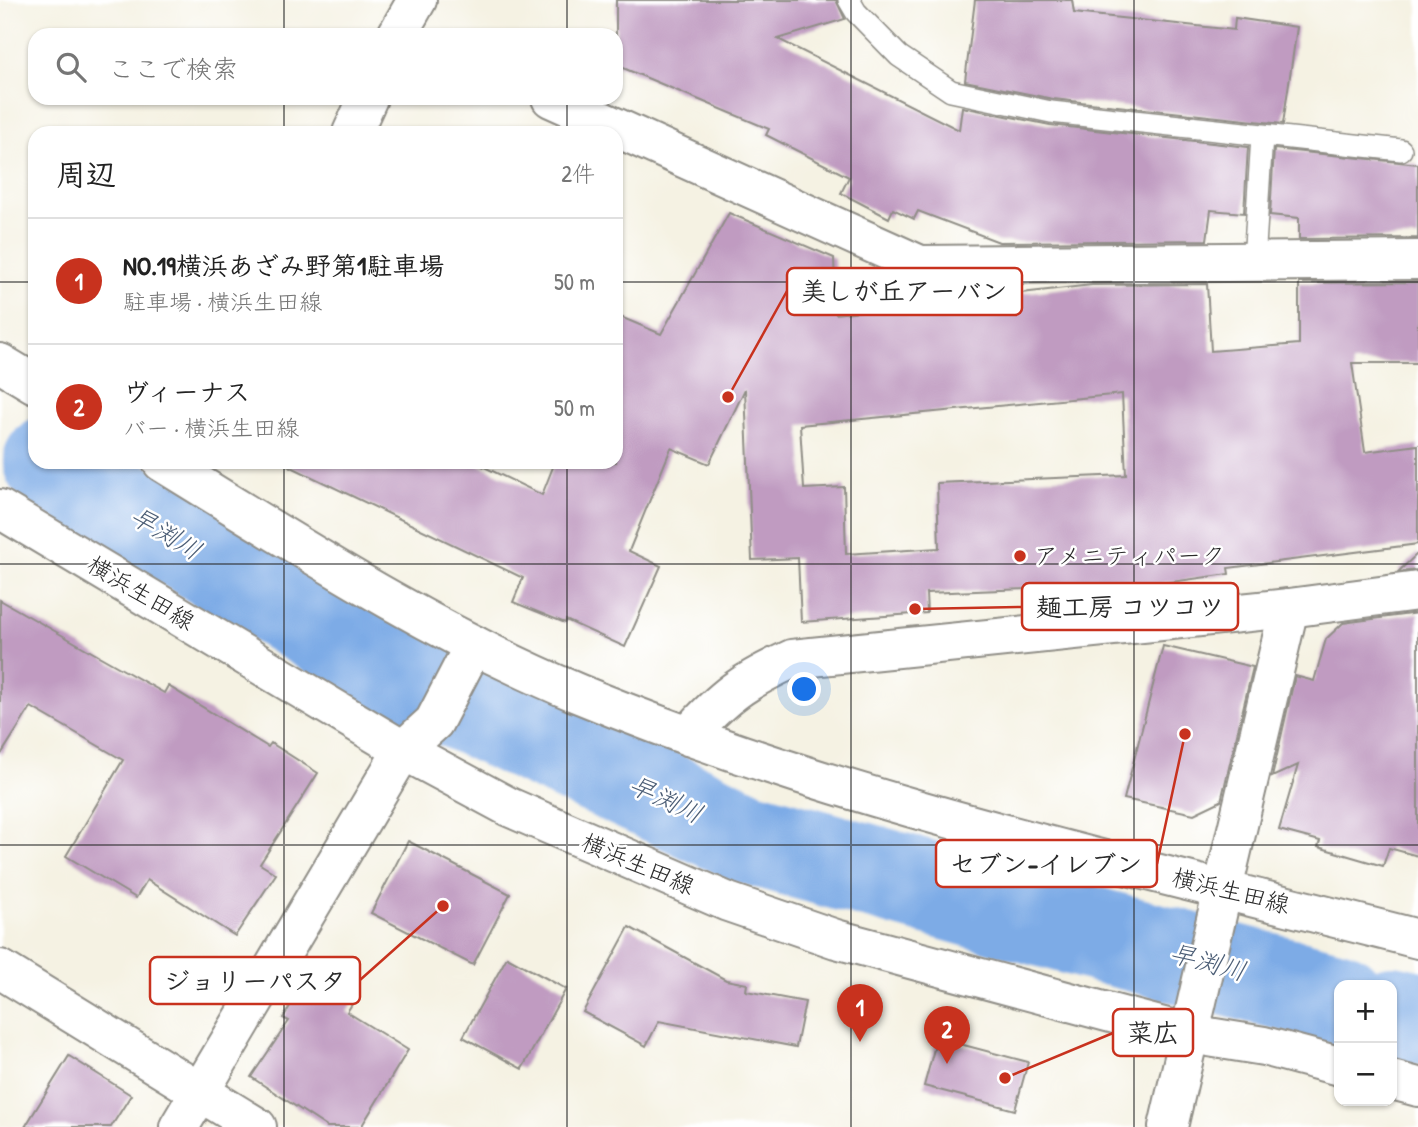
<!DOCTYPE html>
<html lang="ja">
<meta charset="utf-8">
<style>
:root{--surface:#fff;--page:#f2f2f2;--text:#222;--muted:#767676;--line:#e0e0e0;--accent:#c8321e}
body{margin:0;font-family:"Patrick Hand","Klee One",sans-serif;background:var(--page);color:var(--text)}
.controls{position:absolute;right:21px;bottom:21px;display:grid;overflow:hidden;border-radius:14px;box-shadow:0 2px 5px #0004}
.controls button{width:63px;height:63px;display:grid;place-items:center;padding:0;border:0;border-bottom:2px solid var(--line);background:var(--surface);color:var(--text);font:35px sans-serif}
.you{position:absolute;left:805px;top:690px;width:24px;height:24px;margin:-18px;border:5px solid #fff;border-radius:50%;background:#1a73e8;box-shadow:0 0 0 10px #1a73e833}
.badge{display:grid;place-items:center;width:46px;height:46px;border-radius:50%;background:var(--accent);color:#fff;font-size:23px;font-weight:700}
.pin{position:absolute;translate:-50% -58px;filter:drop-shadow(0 2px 4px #0008)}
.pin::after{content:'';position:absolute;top:37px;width:24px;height:21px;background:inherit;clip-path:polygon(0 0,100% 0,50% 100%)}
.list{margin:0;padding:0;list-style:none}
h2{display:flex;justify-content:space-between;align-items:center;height:91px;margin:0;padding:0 28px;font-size:30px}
h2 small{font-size:23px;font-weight:400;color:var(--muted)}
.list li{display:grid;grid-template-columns:46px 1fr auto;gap:21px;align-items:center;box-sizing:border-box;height:126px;padding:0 28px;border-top:2px solid var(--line)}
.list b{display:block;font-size:26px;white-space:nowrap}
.list p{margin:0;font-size:23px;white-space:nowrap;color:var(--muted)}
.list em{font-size:23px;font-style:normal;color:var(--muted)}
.icon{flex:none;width:38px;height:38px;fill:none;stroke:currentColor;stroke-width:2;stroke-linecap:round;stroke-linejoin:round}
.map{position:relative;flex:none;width:1418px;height:1127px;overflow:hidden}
.search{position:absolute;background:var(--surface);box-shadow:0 2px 5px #0004;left:28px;top:28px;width:595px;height:77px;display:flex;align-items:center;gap:18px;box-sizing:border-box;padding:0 24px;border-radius:21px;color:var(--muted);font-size:26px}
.panel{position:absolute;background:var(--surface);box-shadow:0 2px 5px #0004;left:28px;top:126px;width:595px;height:343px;border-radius:21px}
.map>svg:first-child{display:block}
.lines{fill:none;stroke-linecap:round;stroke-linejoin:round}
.river{stroke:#7dabe6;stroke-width:94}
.building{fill:#c09bc1;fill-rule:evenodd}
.service-casing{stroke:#908e87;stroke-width:24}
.minor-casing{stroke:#908e87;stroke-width:42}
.tertiary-casing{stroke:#908e87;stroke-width:42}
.primary-casing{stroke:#908e87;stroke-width:42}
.service{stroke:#fff;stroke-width:21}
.minor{stroke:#fff;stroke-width:38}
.tertiary{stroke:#fff;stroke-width:38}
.primary{stroke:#fff;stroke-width:38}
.grid{fill:none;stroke:#2b2b2b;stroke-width:2;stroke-opacity:0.55}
.poi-dot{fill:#c8321e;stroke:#fff;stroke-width:2.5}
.labels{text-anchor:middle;stroke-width:5;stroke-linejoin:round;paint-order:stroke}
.poi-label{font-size:24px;fill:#2b2b2b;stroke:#fff;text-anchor:start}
.street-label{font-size:24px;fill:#2b2b2b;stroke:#fff}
.water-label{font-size:26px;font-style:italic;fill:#4c5e76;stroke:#fff}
.leader{fill:none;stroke:#c8321e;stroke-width:2.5}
.callout-dot{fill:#c8321e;stroke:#fff;stroke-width:2.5}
.callout{fill:#fff;stroke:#c8321e;stroke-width:2.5}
.callout-label{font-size:26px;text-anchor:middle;font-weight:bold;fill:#2b2b2b}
</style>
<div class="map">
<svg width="1418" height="1127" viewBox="0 0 1418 1127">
<rect width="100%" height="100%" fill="#fff"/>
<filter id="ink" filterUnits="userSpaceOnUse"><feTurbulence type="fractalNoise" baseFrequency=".0143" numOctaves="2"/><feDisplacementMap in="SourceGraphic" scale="14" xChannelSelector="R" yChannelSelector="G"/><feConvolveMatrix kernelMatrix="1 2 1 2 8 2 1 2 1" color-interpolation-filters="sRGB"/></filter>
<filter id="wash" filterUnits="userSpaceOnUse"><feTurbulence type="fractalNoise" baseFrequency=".00686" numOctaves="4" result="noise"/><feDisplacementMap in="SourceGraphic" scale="28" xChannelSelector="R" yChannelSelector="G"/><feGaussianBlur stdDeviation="1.57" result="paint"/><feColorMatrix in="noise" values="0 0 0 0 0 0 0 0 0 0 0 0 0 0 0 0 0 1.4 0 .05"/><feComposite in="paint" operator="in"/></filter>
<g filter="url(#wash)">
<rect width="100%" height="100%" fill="#f5f2e3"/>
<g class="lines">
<g class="river">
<path d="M50 462 401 676 747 837 1101 936 1339 998"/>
<path d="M1392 1012 1418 1018"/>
</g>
</g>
<g id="blocks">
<g class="building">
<path d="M616 0H836L845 19 778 39 959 130 962 107 1050 125 1248 147 1244 213 1211 210 1207 240 999 242 918 211 914 219 893 209 889 218 841 193 849 177 766 135 769 129 616 65Z"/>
<path d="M975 0H1072L1074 13 1234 30 1235 18 1297 27 1283 124 1053 99 965 81Z"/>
<path d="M1274 149 1418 164V238L1299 239V218L1270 215Z"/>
<path d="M729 213 834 258 836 314 1092 285 1207 284 1211 351 1299 344V283L1418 282V363H1352L1365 452 1418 445V544L1228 568 1229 574 1157 584 926 593 927 613 801 622 798 558 752 560 745 389 709 464 671 448 629 551 661 566 625 647 566 620 565 623 513 602 523 578 281 462H474L542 495 555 462H616V315L661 334ZM1122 394 1126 475 937 483 939 548 846 554 844 487 804 489 800 425Z"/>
<path d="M1418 553V570L1398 572Z"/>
<path d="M0 600 164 693 168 686 268 747 271 743 318 773 260 864 276 874 235 936 147 880 136 898 66 856 123 760 31 707 0 756Z"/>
<path d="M1418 613V856L1389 848 1383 866 1318 847 1320 841 1279 830 1298 765 1272 777 1295 676 1314 681 1326 639 1343 623Z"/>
<path d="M1163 646 1253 667 1221 801 1194 814 1124 799Z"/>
<path d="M408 841 510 894 473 965 371 913Z"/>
<path d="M629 927 726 980 747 984 746 991 805 1002 796 1047 659 1021 646 1046 583 1012Z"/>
<path d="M507 957 566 989 522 1069 463 1037Z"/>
<path d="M309 974 354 1001 347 1012 408 1050 361 1127H327L251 1077 289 1021 283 1018Z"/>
<path d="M937 1038 1028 1062 1015 1110 924 1086Z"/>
<path d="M69 1056 131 1095 111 1127H25Z"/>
</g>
</g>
</g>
<g filter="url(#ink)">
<use href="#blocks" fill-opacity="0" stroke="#908e87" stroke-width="2"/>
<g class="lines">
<g class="service-casing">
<g id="service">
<path d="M849 0 856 12 899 56 951 91 1051 112 1401 150"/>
<path d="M1254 262 1262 136"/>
</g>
</g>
<g class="minor-casing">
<g id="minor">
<path d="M397 35 417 0"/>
<path d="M551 98 920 265 1418 260"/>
<path d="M352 133 368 98"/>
<path d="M1223 889 1289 608"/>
<path d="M0 969 257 1127"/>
<path d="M179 1127 403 750 434 722 474 645"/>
</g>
</g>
<g class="tertiary-casing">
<g id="tertiary">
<path d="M688 736C723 696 744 681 792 659L1289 608 1418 591"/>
<path d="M1168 1127 1223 889"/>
</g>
</g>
<g class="primary-casing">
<g id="primary">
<path d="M0 363 35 384"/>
<path d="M162 462C297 545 431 632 577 693 848 805 1135 866 1418 939"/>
<path d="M0 509 403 750 509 807 728 902 836 939 1122 1016 1190 1034 1264 1046 1339 1066"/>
<path d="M1392 1080 1418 1087"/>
</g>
</g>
<use href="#service" class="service"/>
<use href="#minor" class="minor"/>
<use href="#tertiary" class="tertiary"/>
<use href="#primary" class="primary"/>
</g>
</g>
<path class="grid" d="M284 0V35M567 0V35M851 0V1127M1134 0V1127M284 98V133M567 98V133M0 282H35M616 282H1418M284 462V1127M567 462V1127M0 564H1418M0 845H1418"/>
<circle class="poi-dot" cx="1020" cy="556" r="7"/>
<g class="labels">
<g class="poi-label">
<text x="1034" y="564">アメニティパーク</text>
</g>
<g class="street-label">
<text transform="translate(141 593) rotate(31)" y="8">横浜生田線</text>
<text transform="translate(638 864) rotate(23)" y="8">横浜生田線</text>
<text transform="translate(1231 891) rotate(14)" y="8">横浜生田線</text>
</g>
<g class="water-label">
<text transform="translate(166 533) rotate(31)" y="9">早渕川</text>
<text transform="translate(666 799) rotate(25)" y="9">早渕川</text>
<text transform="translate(1208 962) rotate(15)" y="9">早渕川</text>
</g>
</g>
<path class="leader" d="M728 397L787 291M915 609L1022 607M1185 734L1157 864M443 906L360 980M1005 1078L1113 1033"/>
<g class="callout-dot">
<circle cx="728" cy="397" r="7"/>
<circle cx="915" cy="609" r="7"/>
<circle cx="1185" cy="734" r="7"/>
<circle cx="443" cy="906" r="7"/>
<circle cx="1005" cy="1078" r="7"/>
</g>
<g class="callout">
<rect x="787" y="268" width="235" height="47" rx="7"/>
<rect x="1022" y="583" width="216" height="47" rx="7"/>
<rect x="936" y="840" width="221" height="47" rx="7"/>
<rect x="150" y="957" width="210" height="47" rx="7"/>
<rect x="1113" y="1009" width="80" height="47" rx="7"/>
</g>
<g class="callout-label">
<text x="904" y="300">美しが丘アーバン</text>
<text x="1130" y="616">麺工房 コツコツ</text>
<text x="1046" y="873">セブン-イレブン</text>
<text x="255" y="990">ジョリーパスタ</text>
<text x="1153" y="1042">菜広</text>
</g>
</svg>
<div class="controls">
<button>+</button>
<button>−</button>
</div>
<div class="you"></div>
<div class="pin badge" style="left:860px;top:1042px">1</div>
<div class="pin badge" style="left:947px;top:1064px">2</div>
<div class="search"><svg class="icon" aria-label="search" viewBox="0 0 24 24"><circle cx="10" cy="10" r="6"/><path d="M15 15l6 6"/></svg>ここで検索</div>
<section class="panel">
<h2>周辺<small>2件</small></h2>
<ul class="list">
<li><span class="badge">1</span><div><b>NO.19横浜あざみ野第1駐車場</b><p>駐車場 · 横浜生田線</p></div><em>50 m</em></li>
<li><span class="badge">2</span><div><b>ヴィーナス</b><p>バー · 横浜生田線</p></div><em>50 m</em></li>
</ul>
</section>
</div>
